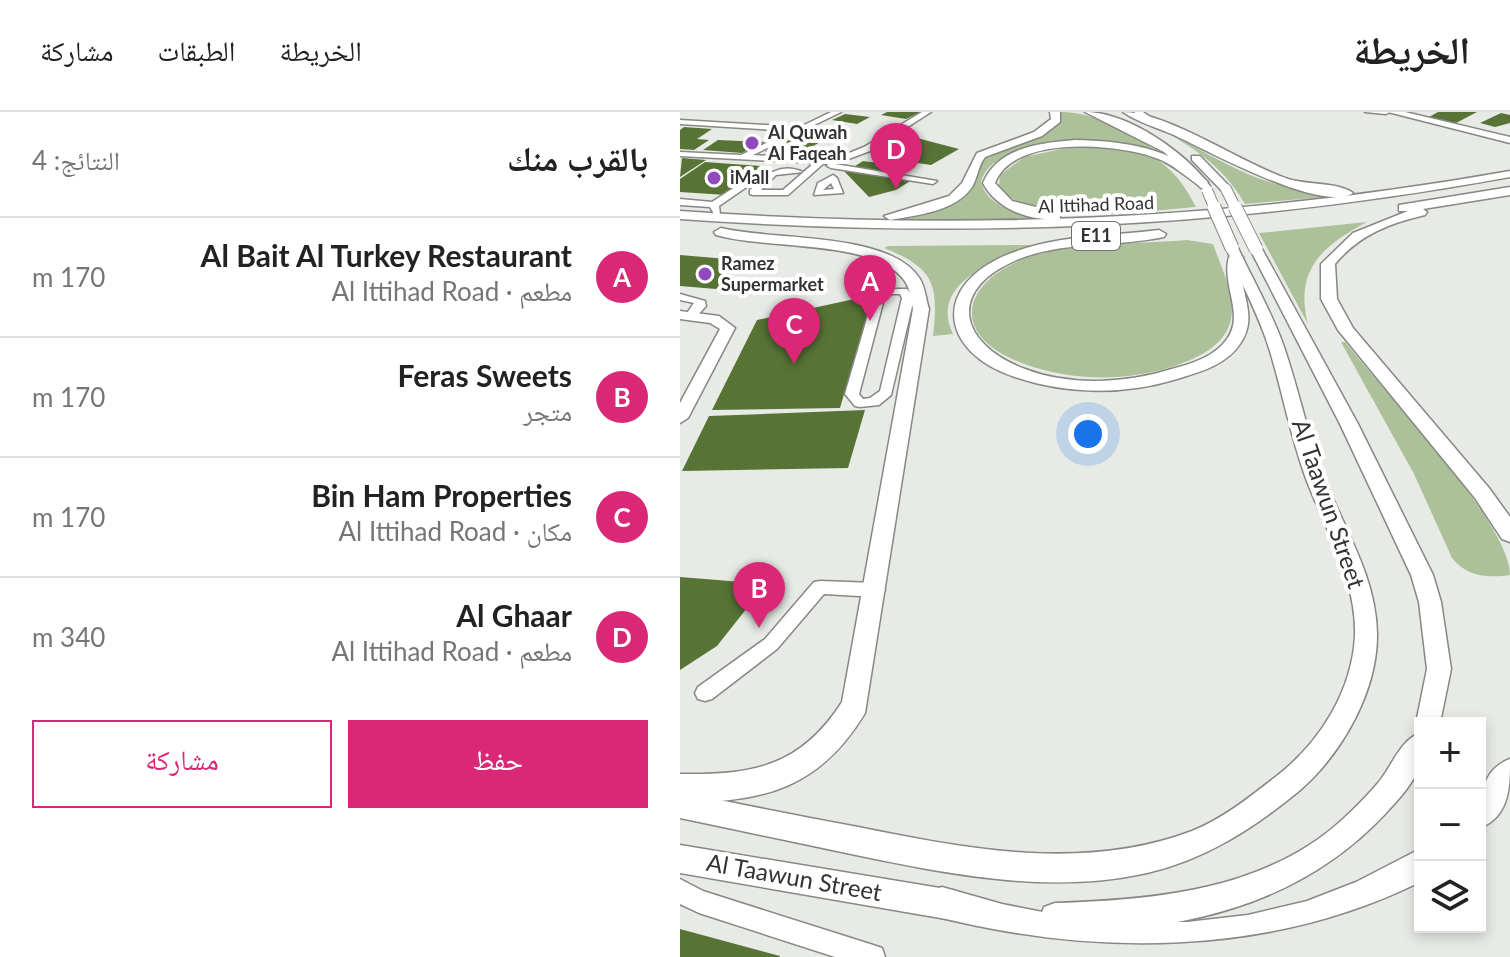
<!DOCTYPE html>
<html lang="ar">
<meta charset="utf-8">
<style>
:root{--surface:#fff;--page:#f2f2f2;--text:#222;--muted:#767676;--line:#e0e0e0;--accent:#db2777}
body{margin:0;font-family:Lato,"Noto Naskh Arabic",sans-serif;background:var(--page);color:var(--text);direction:rtl}
.controls{position:absolute;right:24px;bottom:24px;display:grid;overflow:hidden;border-radius:0px;box-shadow:0 4px 12px #0003}
.controls button{width:72px;height:72px;display:grid;place-items:center;padding:0;border:0;border-bottom:2px solid var(--line);background:var(--surface);color:var(--text);font:40px sans-serif}
.you{position:absolute;left:408px;top:322px;width:28px;height:28px;margin:-20px;border:6px solid #fff;border-radius:50%;background:#1a73e8;box-shadow:0 0 0 12px #1a73e833}
.badge{display:grid;place-items:center;width:52px;height:52px;border-radius:50%;background:var(--accent);color:#fff;font-size:26px;font-weight:700}
.pin{position:absolute;translate:-50% -66px;filter:drop-shadow(0 2px 4px #0008)}
.pin::after{content:'';position:absolute;top:42px;width:28px;height:24px;background:inherit;clip-path:polygon(0 0,100% 0,50% 100%)}
.list{margin:0;padding:0;list-style:none}
h2{display:flex;justify-content:space-between;align-items:center;height:104px;margin:0;padding:0 32px;font-size:34px}
h2 small{font-size:26px;font-weight:400;color:var(--muted)}
.list li{display:grid;grid-template-columns:52px 1fr auto;gap:24px;align-items:center;box-sizing:border-box;height:120px;padding:0 32px;border-top:2px solid var(--line)}
.list b{display:block;font-size:30px;white-space:nowrap}
.list p{margin:0;font-size:26px;white-space:nowrap;color:var(--muted)}
.list em{font-size:26px;font-style:normal;color:var(--muted)}
.actions{display:flex;gap:16px;padding:24px 32px}
.actions a{flex:1;padding:18px 0;border:2px solid var(--accent);border-radius:0px;text-align:center;font-size:28px;color:var(--accent)}
.actions .main{background:var(--accent);color:#fff}
.icon{flex:none;width:44px;height:44px;fill:none;stroke:currentColor;stroke-width:2;stroke-linecap:round;stroke-linejoin:round}
.map{position:relative;flex:none;width:830px;height:845px;overflow:hidden;direction:ltr}
header{display:flex;align-items:center;gap:48px;box-sizing:border-box;height:112px;padding:0 40px;background:var(--surface);border-bottom:2px solid var(--line)}
header strong{font-size:38px}
nav{display:flex;gap:44px;margin-inline-start:auto;font-size:28px}
main{display:flex}
aside{flex:1;background:var(--surface)}
.map>svg:first-child{display:block}
.green{fill:#acc199}
.building{fill:#577436}
.lines{fill:none;stroke-linecap:round;stroke-linejoin:round}
.minor-casing{stroke:#858883;stroke-width:3}
.major-casing{stroke:#858883;stroke-width:3}
.highway-casing{stroke:#858883;stroke-width:3}
.minor{fill:#fff;fill-rule:evenodd}
.major{fill:#fff;fill-rule:evenodd}
.highway{fill:#fff;fill-rule:evenodd}
.major-bridge-far1-casing{stroke:#858883;stroke-width:12;stroke-linecap:butt}
.major-bridge-casing{stroke:#858883;stroke-width:15;stroke-linecap:butt}
.major-bridge-far1{stroke:#fff;stroke-width:10}
.major-bridge{stroke:#fff;stroke-width:13}
.poi-dot{fill:#914abe;stroke:#fff;stroke-width:3}
.labels{text-anchor:middle;stroke-width:8;stroke-linejoin:round;paint-order:stroke}
.far-poi-label{font-size:18px;font-weight:bold;fill:#333432;stroke:#fff;text-anchor:start}
.far-street-label{font-size:18px;fill:#333432;stroke:#fff}
.shield{fill:#fff;stroke:#707170;stroke-width:2}
.shield-label{font-size:18px;font-weight:bold;fill:#333432}
.near-street-label{font-size:24px;fill:#333432;stroke:#fff}
</style>
<header>
<strong>الخريطة</strong>
<nav><a>الخريطة</a><a>الطبقات</a><a>مشاركة</a></nav>
</header>
<main>
<div class="map">
<svg width="830" height="845" viewBox="0 0 830 845">
<rect width="100%" height="100%" fill="#e8ebe5"/>
<g class="green">
<path d="M381 0C416 0 450 21 478 40 440 30 314 20 301 70 308 97 341 101 364 107H211L286 82 294 72 304 47 361 24 380 11Z"/>
<path d="M462 8C500 25 536 49 575 65 601 75 628 80 655 84L565 92C541 50 504 29 462 8Z"/>
<path d="M391 35C453 33 486 36 516 95 472 98 346 118 319 74L320 63 344 45Z"/>
<path d="M687 110C642 134 614 158 628 212L579 121Z"/>
<path d="M507 128 533 132C541 155 559 190 549 214 540 237 513 248 491 255 445 270 388 269 342 251 262 221 286 163 356 143 404 130 458 132 507 128Z"/>
<path d="M208 134 349 133 352 134C317 147 248 171 273 222L253 224C259 172 254 156 204 136Z"/>
<path d="M661 230H665L679 247C714 290 830 413 830 463 808 466 787 465 772 446L734 362Z"/>
</g>
<g class="building">
<path d="M207 0H241L226 7 201 3Z"/>
<path d="M758 0H797L776 11 749 5Z"/>
<path d="M821 1 830 3V11L815 15 800 11Z"/>
<path d="M165 2 190 5 177 12 152 8Z"/>
<path d="M4 15 32 17 17 27 29 28 14 38 0 37V18Z"/>
<path d="M125 20 152 24 116 43 85 40Z"/>
<path d="M237 26 279 37 251 53 197 45Z"/>
<path d="M38 28 85 30 62 41 23 38Z"/>
<path d="M2 46 26 48 0 65Z"/>
<path d="M183 49 199 51 195 54 216 57 209 61 172 56Z"/>
<path d="M25 50 81 54 46 83 0 80V67Z"/>
<path d="M163 58H167L232 68 216 78 189 85Z"/>
<path d="M0 143 59 148 63 151 36 177 0 174Z"/>
<path d="M193 183 160 296 32 298 77 208Z"/>
<path d="M185 298 168 356 2 359 29 304Z"/>
<path d="M0 465 86 472 37 534 0 558Z"/>
<path d="M0 817 100 844V845H0Z"/>
</g>
<g class="lines">
<g class="minor-casing">
<g id="minor">
<path d="M151 0H161L73 43 152 48 184 35 242 0H251L190 39 155 52 257 69 253 72 151 56 147 54 148 52H143L108 83H73L70 82V78C86 63 100 50 123 60L96 63 81 78H103L134 51 0 44V40L61 43 112 19 0 12V8L120 15Z"/>
<path d="M454 0H463L473 7 466 9Z"/>
<path d="M685 0H710L706 2Z"/>
<path d="M81 58 84 59V63L39 94 40 102H34L30 95 0 93V87L32 90Z"/>
<path d="M153 63 157 66 163 81 134 83 138 71ZM151 71 154 77 143 78Z"/>
<path d="M205 177H227L234 186 211 283 199 293 180 295 175 294 165 282 193 186ZM211 182H220L222 186 200 279 190 286 183 287 179 282 204 187Z"/>
<path d="M0 182 25 189 26 194 15 206 5 204 14 191 0 188Z"/>
<path d="M140 469 196 471 202 473 205 478 202 483 196 485 144 482 97 537 32 587 25 589 18 587 15 581 18 575 85 527 134 470Z"/>
<path d="M0 767 23 779 193 833 202 836 205 845H155L19 801 0 792Z"/>
</g>
</g>
<g class="major-casing">
<g id="major">
<path d="M405 0C448 0 505 40 530 74L521 76 484 40Z"/>
<path d="M512 44H520L550 75V79H542L512 48Z"/>
<path d="M552 132 558 136C573 168 591 199 603 232 618 275 627 320 643 363 663 415 696 464 697 521 698 579 662 642 619 679 574 716 525 748 467 761 369 783 268 762 171 742 114 730 57 718 0 706V680C59 692 119 704 178 715 287 737 404 760 512 719 544 706 571 684 598 663 640 630 672 579 675 524 677 467 644 416 625 364 610 322 602 278 589 236 578 201 560 169 546 136Z"/>
<path d="M576 133 582 137 678 312 753 463 761 490 771 557 760 611H740V619L736 611 747 557 739 490 731 463 660 312 570 137Z"/>
<path d="M0 199 39 204 55 216 8 306 0 311V291L40 217 30 211 0 207Z"/>
<path d="M740 621C740 630 741 642 740 651 737 668 717 689 706 701 637 775 548 807 449 817 424 820 388 827 364 817L360 806 364 795 375 791C475 788 586 778 663 707 675 696 687 684 698 671 711 656 720 628 740 621Z"/>
<path d="M0 733 272 778 283 782 287 793 283 804 272 808 0 761Z"/>
</g>
</g>
<g class="highway-casing">
<g id="highway">
<path d="M370 0H380V10L362 24 305 45C298 54 298 65 292 75 275 100 237 103 210 108L204 104 269 84 282 71 297 41 354 20 371 7Z"/>
<path d="M443 0C488 0 561 51 608 67 627 73 658 70 673 81 643 102 526 38 494 23 478 16 457 10 443 0Z"/>
<path d="M708 0H725L830 25V31Z"/>
<path d="M395 28C443 29 491 35 528 70L518 73C504 63 491 51 476 46 436 31 333 23 315 71L332 89 380 101V107C351 110 316 97 303 71 318 35 360 31 395 28Z"/>
<path d="M830 59V65C546 117 288 127 0 107V99C288 119 546 109 830 59Z"/>
<path d="M830 75V83L743 97 747 100 745 103C710 111 679 123 655 152L657 187 673 216 809 376 830 405V430L822 427 795 386 658 218 641 187V152L673 121 728 99H719V93Z"/>
<path d="M41 116C93 129 210 119 240 167 245 175 246 188 249 197L185 601C140 676 83 691 0 690V662C73 663 120 655 162 590L233 197C231 188 230 175 224 168 194 127 87 138 36 123L34 120Z"/>
<path d="M479 118 486 122 484 125C436 135 385 129 339 147 267 176 276 231 345 257 392 275 448 271 495 256 514 251 535 244 547 227 565 202 541 173 549 145L556 141 563 145C555 177 581 202 560 232 546 253 520 260 497 267 445 283 388 283 335 265 259 240 251 173 329 142 376 123 430 124 479 118Z"/>
<path d="M830 647C830 674 830 704 800 716 800 688 800 658 830 647Z"/>
<path d="M740 737V770C589 845 412 845 250 803L246 791 250 779 262 775 322 792 383 804 445 810H507L568 803 627 789 676 770Z"/>
</g>
</g>
<use href="#minor" class="minor"/>
<use href="#major" class="major"/>
<use href="#highway" class="highway"/>
<g class="major-bridge-far1-casing">
<g id="major-bridge-far1">
<path d="M546 77 556 97"/>
<path d="M527 78 535 97"/>
</g>
</g>
<g class="major-bridge-casing">
<g id="major-bridge">
<path d="M534 95 552 136"/>
<path d="M555 95 576 137"/>
</g>
</g>
<use href="#major-bridge-far1" class="major-bridge-far1"/>
<use href="#major-bridge" class="major-bridge"/>
</g>
<g class="poi-dot">
<circle cx="72" cy="31" r="8"/>
<circle cx="34" cy="66" r="8"/>
<circle cx="25" cy="162" r="8"/>
</g>
<g class="labels">
<g class="far-poi-label">
<text x="88" y="27">Al Quwah<tspan x="88" dy="21">Al Faqeah</tspan></text>
<text x="50" y="72">iMall</text>
<text x="41" y="158">Ramez<tspan x="41" dy="21">Supermarket</tspan></text>
</g>
<g class="far-street-label">
<text transform="translate(416 93) rotate(-2)" y="6">Al Ittihad Road</text>
</g>
<rect class="shield" x="392" y="110" width="48" height="28" rx="6"/>
<g class="shield-label">
<text x="416" y="130">E11</text>
</g>
<g class="near-street-label">
<text transform="translate(648 392) rotate(71)" y="8">Al Taawun Street</text>
<text transform="translate(114 766) rotate(10)" y="8">Al Taawun Street</text>
</g>
</g>
</svg>
<div class="controls">
<button>+</button>
<button>−</button>
<button><svg class="icon" aria-label="layers" viewBox="0 0 24 24"><path d="M12 4l9 5-9 5-9-5zM3 14l9 5 9-5"/></svg></button>
</div>
<div class="you"></div>
<div class="pin badge" style="left:190px;top:209px">A</div>
<div class="pin badge" style="left:79px;top:516px">B</div>
<div class="pin badge" style="left:114px;top:252px">C</div>
<div class="pin badge" style="left:216px;top:77px">D</div>
</div>
<aside>
<h2>بالقرب منك<small>النتائج: 4</small></h2>
<ul class="list">
<li><span class="badge">A</span><div><b>Al Bait Al Turkey Restaurant</b><p>مطعم · Al Ittihad Road</p></div><em>170 m</em></li>
<li><span class="badge">B</span><div><b>Feras Sweets</b><p>متجر</p></div><em>170 m</em></li>
<li><span class="badge">C</span><div><b>Bin Ham Properties</b><p>مكان · Al Ittihad Road</p></div><em>170 m</em></li>
<li><span class="badge">D</span><div><b>Al Ghaar</b><p>مطعم · Al Ittihad Road</p></div><em>340 m</em></li>
</ul>
<div class="actions"><a class="main">حفظ</a><a>مشاركة</a></div>
</aside>
</main>
